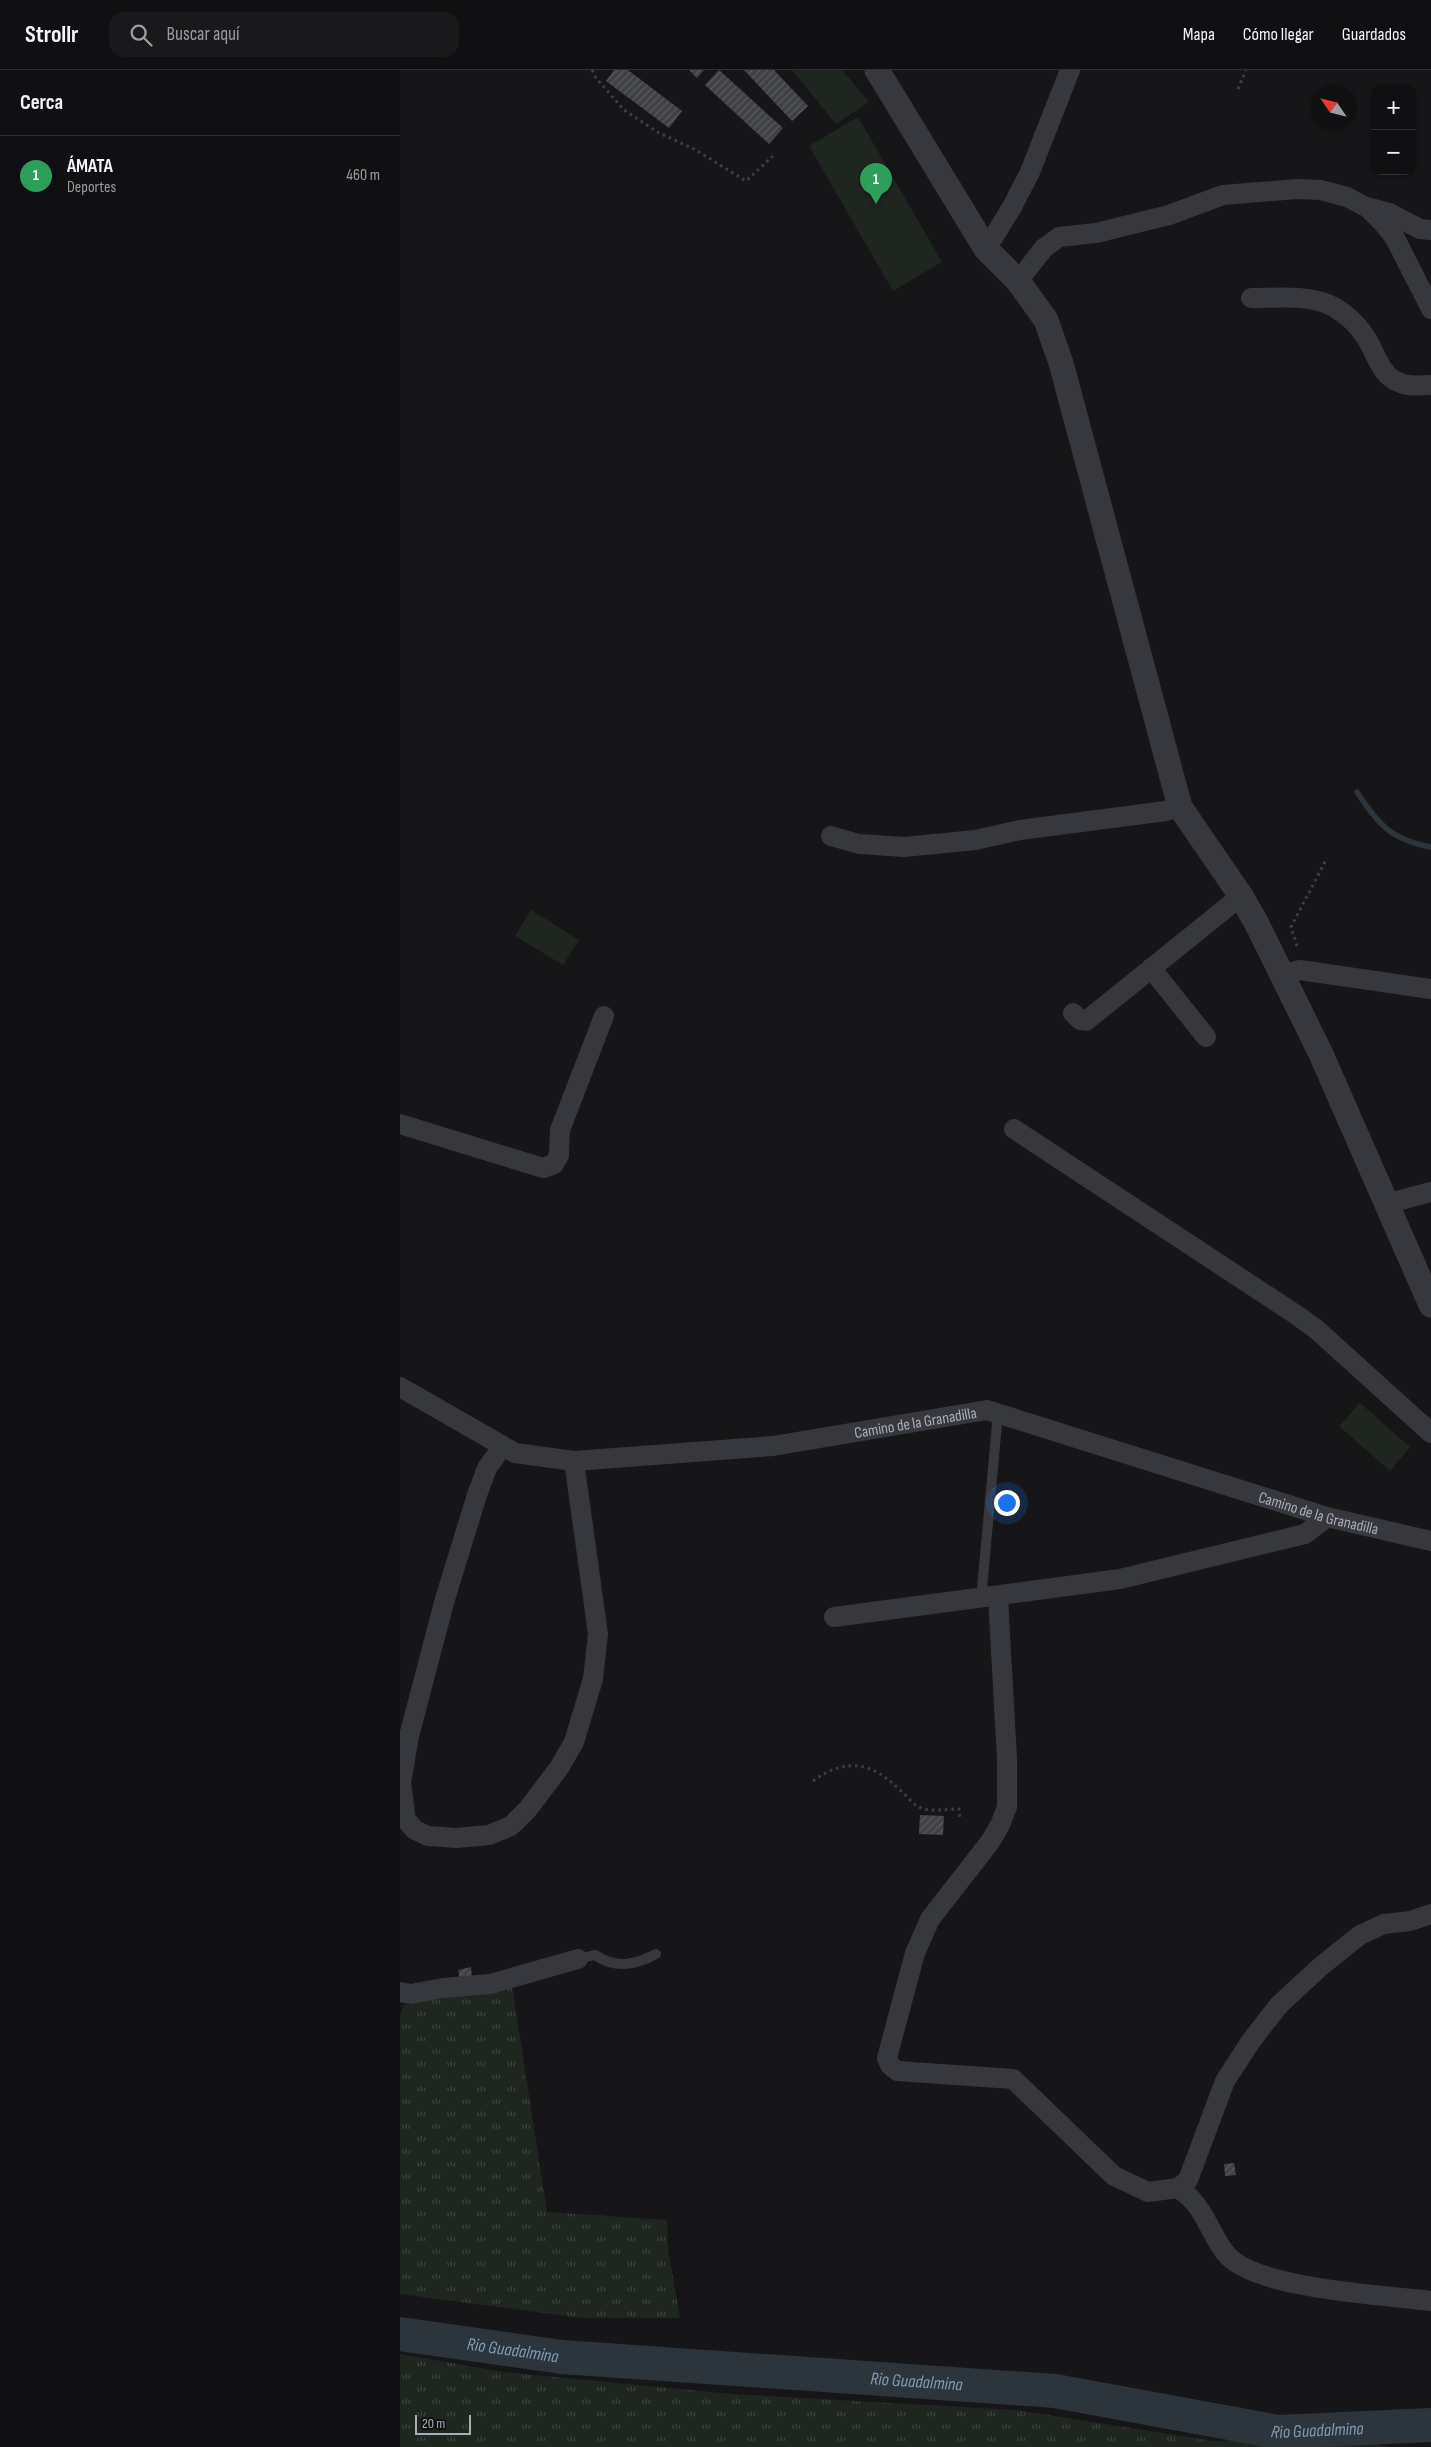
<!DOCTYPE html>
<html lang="es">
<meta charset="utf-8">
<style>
:root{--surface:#101012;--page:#19191b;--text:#f1f3f6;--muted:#9c9d9f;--line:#303032;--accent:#b45309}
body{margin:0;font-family:"Sofia Sans Condensed",sans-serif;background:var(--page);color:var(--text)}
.controls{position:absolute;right:15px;top:15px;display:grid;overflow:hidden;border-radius:10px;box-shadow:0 1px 4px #0004}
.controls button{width:45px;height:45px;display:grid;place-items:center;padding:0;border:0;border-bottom:1px solid var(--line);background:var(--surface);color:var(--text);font:25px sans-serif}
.compass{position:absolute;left:911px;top:15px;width:45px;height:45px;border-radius:50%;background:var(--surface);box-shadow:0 1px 4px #0004;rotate:305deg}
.scale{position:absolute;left:15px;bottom:12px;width:56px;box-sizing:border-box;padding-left:5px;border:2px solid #a8adb8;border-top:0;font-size:14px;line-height:18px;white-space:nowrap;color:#a8adb8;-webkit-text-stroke:4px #111113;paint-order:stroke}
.you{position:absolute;left:606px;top:1432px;width:18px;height:18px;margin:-12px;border:4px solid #fff;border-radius:50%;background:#1a73e8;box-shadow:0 0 0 8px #1a73e833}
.badge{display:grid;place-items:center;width:32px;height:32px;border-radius:50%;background:var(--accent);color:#fff;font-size:16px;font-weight:700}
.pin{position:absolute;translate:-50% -41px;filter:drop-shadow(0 1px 2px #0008)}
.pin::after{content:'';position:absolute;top:26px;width:18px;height:15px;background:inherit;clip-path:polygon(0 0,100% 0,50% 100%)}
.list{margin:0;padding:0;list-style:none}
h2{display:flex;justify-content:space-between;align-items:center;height:65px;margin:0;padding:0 20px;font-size:21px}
h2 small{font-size:16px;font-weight:400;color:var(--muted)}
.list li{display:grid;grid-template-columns:32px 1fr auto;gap:15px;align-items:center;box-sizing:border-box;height:80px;padding:0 20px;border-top:1px solid var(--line)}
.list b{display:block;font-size:19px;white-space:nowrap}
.list p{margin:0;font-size:16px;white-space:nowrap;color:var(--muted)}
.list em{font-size:16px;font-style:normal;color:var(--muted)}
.icon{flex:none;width:28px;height:28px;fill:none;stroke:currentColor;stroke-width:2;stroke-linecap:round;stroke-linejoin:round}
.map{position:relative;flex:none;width:1031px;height:2377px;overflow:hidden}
header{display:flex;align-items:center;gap:30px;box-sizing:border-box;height:70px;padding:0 25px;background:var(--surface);border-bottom:1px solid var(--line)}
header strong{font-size:24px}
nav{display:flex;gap:28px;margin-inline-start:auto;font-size:18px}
.search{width:350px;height:45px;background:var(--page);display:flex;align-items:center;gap:12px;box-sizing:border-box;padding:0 18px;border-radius:15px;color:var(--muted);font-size:19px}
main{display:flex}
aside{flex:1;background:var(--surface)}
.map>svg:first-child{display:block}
.grass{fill:url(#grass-tufts)}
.garden{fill:#1e261f}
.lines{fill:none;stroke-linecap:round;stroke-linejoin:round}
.stream{stroke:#2c353c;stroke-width:5.5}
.river{stroke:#2c353c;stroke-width:34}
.building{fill:url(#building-hatch)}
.path{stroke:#3d3f44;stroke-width:3;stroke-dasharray:2.5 4;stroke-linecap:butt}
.service{stroke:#37383d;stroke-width:10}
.minor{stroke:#37383d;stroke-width:20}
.tertiary{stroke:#37383d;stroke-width:25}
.labels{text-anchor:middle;stroke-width:4.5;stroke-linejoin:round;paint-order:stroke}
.street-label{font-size:16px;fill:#a8adb8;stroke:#111113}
.water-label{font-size:18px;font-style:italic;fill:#7f9bb3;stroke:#111113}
</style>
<header>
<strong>Strollr</strong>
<div class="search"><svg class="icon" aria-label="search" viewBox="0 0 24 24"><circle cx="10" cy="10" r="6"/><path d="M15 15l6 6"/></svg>Buscar aquí</div>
<nav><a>Mapa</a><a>Cómo llegar</a><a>Guardados</a></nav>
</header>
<main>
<aside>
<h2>Cerca<small></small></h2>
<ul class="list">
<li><span class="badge" style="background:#2e9e5b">1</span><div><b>ÁMATA</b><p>Deportes</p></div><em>460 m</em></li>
</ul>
</aside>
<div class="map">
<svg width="1031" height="2377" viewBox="0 0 1031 2377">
<defs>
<pattern id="grass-tufts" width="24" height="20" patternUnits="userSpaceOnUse" patternTransform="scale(1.25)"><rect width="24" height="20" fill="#1e261f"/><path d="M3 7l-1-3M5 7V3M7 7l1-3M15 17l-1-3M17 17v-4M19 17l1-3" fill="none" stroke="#3c433d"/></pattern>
<pattern id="building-hatch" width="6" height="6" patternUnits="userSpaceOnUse" patternTransform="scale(1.25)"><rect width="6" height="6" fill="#404145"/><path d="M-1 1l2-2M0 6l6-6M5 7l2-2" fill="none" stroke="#595a5e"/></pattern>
</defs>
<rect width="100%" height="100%" fill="#161618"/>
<g class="grass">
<path d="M112 1916 147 2142 267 2150 268 2179 280 2248H183L0 2224V1945L4 1935Z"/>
<path d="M0 2284 104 2302 332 2324 616 2340 814 2371 958 2370 988 2377H0Z"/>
</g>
<g class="garden">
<path d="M392 0H442L469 32 436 54Z"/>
<path d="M458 47 542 192 493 221 409 76Z"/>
<path d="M131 840 179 870 163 895 115 866Z"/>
<path d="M960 1333 1010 1377 990 1401 939 1356Z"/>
</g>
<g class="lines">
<path class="stream" d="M957 722C978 754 991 770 1031 777"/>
<path class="river" id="s1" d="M0 2264 162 2287 655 2321 878 2362 1031 2355"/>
</g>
<g class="building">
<path d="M214 0H228L282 41 269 58 206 11Z"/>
<path d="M289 0H304L297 8Z"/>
<path d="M319 0 383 58 369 74 305 15Z"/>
<path d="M344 0H374L408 36 392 51Z"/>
<path d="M520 1745 544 1746 543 1765 519 1764Z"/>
<path d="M71 1897 72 1907 60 1909 58 1900Z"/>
<path d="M834 2093 836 2105 825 2106 824 2094Z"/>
</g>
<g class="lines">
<g class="path">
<path d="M192 0 196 8 224 40 259 63 294 79 346 111 373 86"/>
<path d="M838 19 846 0"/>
<path d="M897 876 891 857 927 788"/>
<path d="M413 1711C446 1687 472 1692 501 1721 507 1726 513 1735 521 1738 532 1742 548 1739 559 1739L560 1750"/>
</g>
<g class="service">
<path d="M581 1529 598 1343"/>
<path d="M178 1889 195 1885C216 1899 235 1895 256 1884"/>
</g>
<g class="minor">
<path d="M970 138 989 143 1020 159 1031 160"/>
<path d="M586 179 612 137 630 102 670 0"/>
<path d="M618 211 644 178 659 167 696 163 769 145 823 125 897 119 921 120 947 127 968 138 983 153 995 168 1031 239"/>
<path d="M851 228C878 228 909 224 934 237 946 244 957 254 965 266 976 282 980 307 1001 313 1009 317 1021 315 1031 315"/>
<path d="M431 766 459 774 504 777 575 770 620 760 766 741 780 737"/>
<path d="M751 898 806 967"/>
<path d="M882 905 900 900 1031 919"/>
<path d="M673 943 680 950 686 951 841 826"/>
<path d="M0 1054 143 1098 154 1094 159 1085 160 1060 204 946"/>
<path d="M614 1059 895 1244 916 1259 1031 1363"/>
<path d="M986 1134 1031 1122"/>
<path id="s2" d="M0 1317 115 1383 174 1391 373 1376 587 1340 927 1447 1031 1471"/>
<path d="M102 1377 87 1398 77 1425 45 1529 9 1666 1 1713 6 1750 15 1760 28 1766 56 1768 89 1765 111 1756 128 1739 159 1698 174 1672 193 1609 198 1564 174 1391"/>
<path d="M598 1527 607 1689V1737L600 1755 590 1772 530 1849 515 1883 487 1988 490 1995 497 2001 613 2009 714 2106 748 2122 778 2118 788 2110 825 2011 851 1971 879 1935 920 1897 960 1865 984 1854 1010 1851 1031 1844"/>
<path d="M434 1547 720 1509 905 1464 927 1447"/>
<path d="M0 1922 11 1924 43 1918 90 1914 178 1889"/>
<path d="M778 2118C783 2122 789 2126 793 2131 808 2147 813 2170 828 2186 859 2219 983 2225 1031 2231"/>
</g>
<path class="tertiary" d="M477 0 586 179 618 211 646 250 661 293 780 737 841 826 857 854 921 984 1031 1235"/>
</g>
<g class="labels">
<g class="street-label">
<text dy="6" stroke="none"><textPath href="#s2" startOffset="536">Camino de la Granadilla</textPath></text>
<text dy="6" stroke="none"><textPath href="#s2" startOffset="956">Camino de la Granadilla</textPath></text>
</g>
<g class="water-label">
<text dy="6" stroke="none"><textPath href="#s1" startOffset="114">Rio Guadalmina</textPath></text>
<text dy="6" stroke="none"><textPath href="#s1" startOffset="519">Rio Guadalmina</textPath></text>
<text dy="6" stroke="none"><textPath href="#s1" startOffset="924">Rio Guadalmina</textPath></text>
</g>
</g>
</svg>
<div class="controls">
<button>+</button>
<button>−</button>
</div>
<svg class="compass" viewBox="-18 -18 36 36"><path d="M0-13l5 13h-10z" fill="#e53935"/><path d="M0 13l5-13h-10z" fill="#9c9d9f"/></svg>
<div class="scale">20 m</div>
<div class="you"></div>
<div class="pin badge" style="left:476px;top:134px;background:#2e9e5b">1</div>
</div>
</main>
